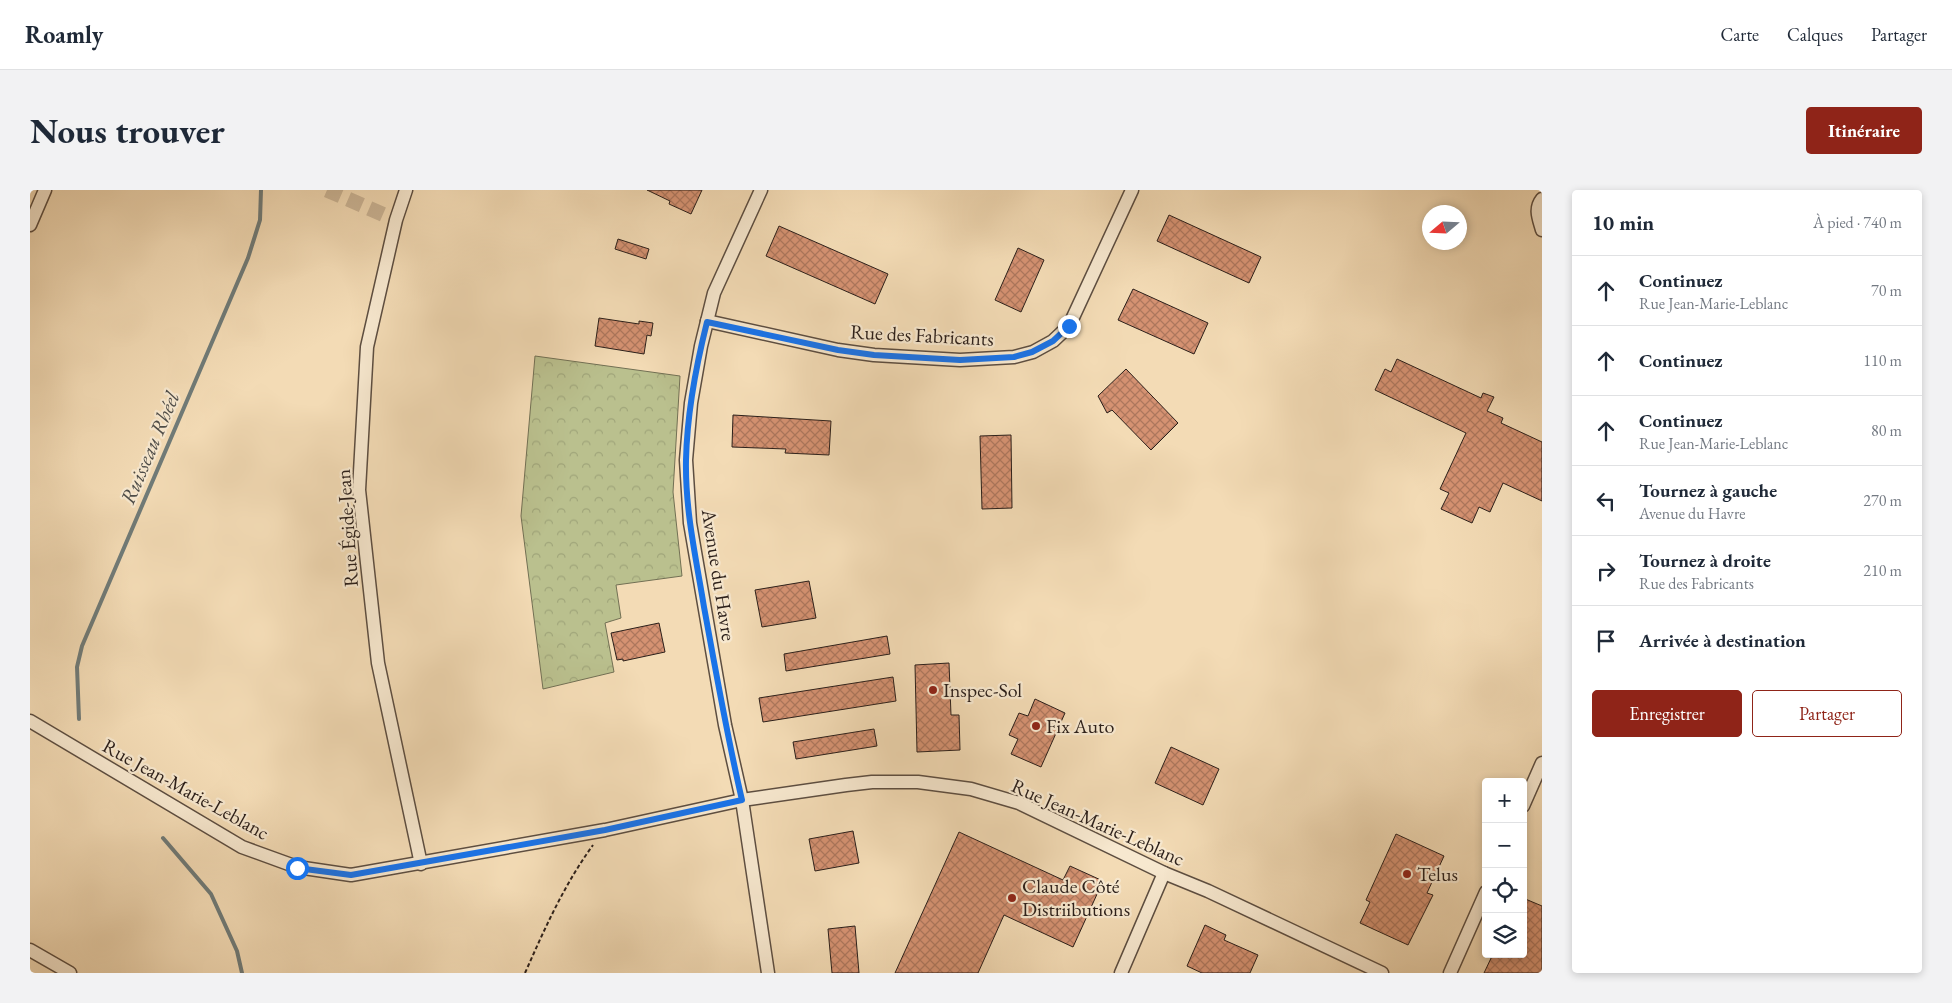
<!DOCTYPE html>
<html lang="fr">
<meta charset="utf-8">
<style>
:root{--surface:#fff;--page:#f2f2f3;--text:#1f2937;--muted:#747a83;--line:#e0e1e3;--accent:#8f2418}
body{margin:0;font-family:"EB Garamond",serif;background:var(--page);color:var(--text)}
.controls{position:absolute;right:15px;bottom:15px;display:grid;overflow:hidden;border-radius:5px;box-shadow:0 2px 8px #0003}
.controls button{width:45px;height:45px;display:grid;place-items:center;padding:0;border:0;border-bottom:1px solid var(--line);background:var(--surface);color:var(--text);font:25px sans-serif}
.compass{position:absolute;left:1392px;top:15px;width:45px;height:45px;border-radius:50%;background:var(--surface);box-shadow:0 2px 8px #0003;rotate:251deg}
.stop{position:absolute;width:15px;height:15px;margin:-11px;border:4px solid #1a73e8;border-radius:50%;background:#fff}
.stop.end{background:#1a73e8;border-color:#fff;box-shadow:0 1px 5px #0008}
.list{margin:0;padding:0;list-style:none}
h2{display:flex;justify-content:space-between;align-items:center;height:65px;margin:0;padding:0 20px;font-size:21px}
h2 small{font-size:16px;font-weight:400;color:var(--muted)}
.list li{display:grid;grid-template-columns:32px 1fr auto;gap:15px;align-items:center;box-sizing:border-box;height:70px;padding:0 20px;border-top:1px solid var(--line)}
.list b{display:block;font-size:19px;white-space:nowrap}
.list p{margin:0;font-size:16px;white-space:nowrap;color:var(--muted)}
.list em{font-size:16px;font-style:normal;color:var(--muted)}
.actions{display:flex;gap:10px;padding:15px 20px}
.actions a{flex:1;padding:11px 0;border:1px solid var(--accent);border-radius:5px;text-align:center;font-size:18px;color:var(--accent)}
.actions .main{background:var(--accent);color:#fff}
.icon{flex:none;width:28px;height:28px;fill:none;stroke:currentColor;stroke-width:2;stroke-linecap:round;stroke-linejoin:round}
.map{position:relative;flex:none;width:1512px;height:783px;overflow:hidden;border-radius:5px}
header{display:flex;align-items:center;gap:30px;box-sizing:border-box;height:70px;padding:0 25px;background:var(--surface);border-bottom:1px solid var(--line)}
header strong{font-size:24px}
nav{display:flex;gap:28px;margin-inline-start:auto;font-size:18px}
.intro{display:flex;align-items:center;justify-content:space-between;box-sizing:border-box;height:120px;padding:0 30px}
h1{margin:0;font-size:35px}
.button{padding:12px 22px;border-radius:5px;background:var(--accent);color:#fff;font-size:18px;font-weight:700}
main{display:flex;gap:30px;padding:0 30px}
aside{flex:1;background:var(--surface);border-radius:5px;box-shadow:0 2px 8px #0003}
.map>svg:first-child{display:block}
.forest{fill:url(#forest-crowns);stroke:#727054}
.lines{fill:none;stroke-linecap:round;stroke-linejoin:round}
.stream{stroke:#707b78;stroke-width:4}
.building{fill:url(#building-cross-hatch);stroke:#2b1f1a}
.major-tunnel{stroke:#cbb596;stroke-width:15;stroke-dasharray:15 8;stroke-linecap:butt}
.minor-casing{stroke:#5d4e41;stroke-width:15}
.path{stroke:#2b1f1a;stroke-width:2;stroke-dasharray:4 2.5;stroke-linecap:butt}
.minor{stroke:#f7e8cf;stroke-width:12}
.route{stroke:#1a73e8;stroke-width:6}
.poi-dot{fill:#8f2418;stroke:#f7e8cf;stroke-width:2}
.labels{text-anchor:middle;stroke-width:4.5;stroke-linejoin:round;paint-order:stroke}
.street-label{font-size:20px;fill:#2b1f1a;stroke:#f7e8cf}
.poi-label{font-size:20px;fill:#2b1f1a;stroke:#f7e8cf;text-anchor:start}
.water-label{font-size:21px;font-style:italic;fill:#4e4d49;stroke:#f7e8cf}
</style>
<header>
<strong>Roamly</strong>
<nav><a>Carte</a><a>Calques</a><a>Partager</a></nav>
</header>
<div class="intro"><h1>Nous trouver</h1><a class="button">Itinéraire</a></div>
<main>
<div class="map">
<svg width="1512" height="783" viewBox="0 0 1512 783">
<defs>
<pattern id="forest-crowns" width="20" height="18" patternUnits="userSpaceOnUse" patternTransform="scale(1.25)"><rect width="20" height="18" fill="#bac08e"/><path d="M2 6a3 3 0 1 1 6 0M12 15a3 3 0 1 1 6 0" fill="none" stroke="#a0a57a"/></pattern>
<pattern id="building-cross-hatch" width="8" height="8" patternUnits="userSpaceOnUse" patternTransform="scale(1.25)"><rect width="8" height="8" fill="#d59272"/><path d="M0 0l8 8M0 8l8-8" fill="none" stroke="#ad775d"/></pattern>
</defs>
<rect width="100%" height="100%" fill="#f3dbb5"/>
<filter id="stains"><feTurbulence type="fractalNoise" baseFrequency=".004" numOctaves="4"/><feColorMatrix values="0 0 0 0 .2 0 0 0 0 .09 0 0 0 0 .02 0 0 0 .5 -.17"/></filter>
<radialGradient id="worn" r=".72"><stop offset=".6" stop-color="#630" stop-opacity="0"/><stop offset="1" stop-color="#630" stop-opacity=".3"/></radialGradient>
<path class="forest" d="M505 166 650 186 643 302 652 386 586 395 591 428 575 433 584 482 513 499 491 326Z"/>
<g class="lines">
<g class="stream">
<path d="M49 529 47 477 52 456 218 68 230 30 231 0"/>
<path d="M133 648 181 704 207 761 212 783"/>
</g>
</g>
<g class="building">
<path d="M617 0H672L661 24 639 14 640 11Z"/>
<path d="M1139 25 1231 67 1219 93 1127 51Z"/>
<path d="M749 36 858 84 845 114 736 66Z"/>
<path d="M588 49 619 59 616 69 585 59Z"/>
<path d="M988 58 1014 70 991 122 965 110Z"/>
<path d="M1103 99 1178 133 1164 164 1088 130Z"/>
<path d="M569 128 609 134V131L623 133 621 146 617 145 614 164 565 156Z"/>
<path d="M1367 169 1451 208 1453 203 1464 207 1457 221 1473 228 1471 233 1512 252V311L1473 293 1460 322 1449 317 1442 333 1411 319 1419 303 1410 299 1436 243 1345 200 1355 179 1361 182Z"/>
<path d="M1096 179 1148 233 1121 260 1082 220 1077 223 1068 206Z"/>
<path d="M703 225 801 231 799 265 755 263 756 259 702 257Z"/>
<path d="M981 245 982 318 952 319 950 246Z"/>
<path d="M779 391 786 428 732 437 725 400Z"/>
<path d="M629 433 635 462 593 471V469L587 470 581 443Z"/>
<path d="M857 446 860 464 756 481 754 464Z"/>
<path d="M919 473 921 525H929L930 560 887 562 885 475Z"/>
<path d="M863 487 866 511 733 532 729 508Z"/>
<path d="M1005 509 1035 523 1011 577 981 564 988 549 979 545 989 523 998 526Z"/>
<path d="M844 539 847 556 766 569 763 552Z"/>
<path d="M1141 557 1189 579 1173 615 1125 593Z"/>
<path d="M823 641 829 673 785 681 779 649Z"/>
<path d="M929 642 1033 690 1040 676 1073 691 1043 757 974 725 948 783H865Z"/>
<path d="M1366 644 1414 666 1397 703 1403 705 1378 755 1330 733 1340 712 1336 710Z"/>
<path d="M1493 708 1512 716V783H1454L1463 764H1493Z"/>
<path d="M1175 735 1196 745 1194 750 1228 765 1220 783H1172L1157 776Z"/>
<path d="M825 736 829 783H802L798 739Z"/>
</g>
<g class="lines">
<path class="major-tunnel" d="M297 0 366 30"/>
<g class="minor-casing">
<g id="minor">
<path d="M376 0 366 30 337 157 329 300 348 473 391 674"/>
<path d="M731 0 684 103 671 156 661 213 656 270 660 333 695 535 712 610 738 783"/>
<path d="M1512 9C1504 19 1509 29 1512 40"/>
<path d="M0 35 15 0"/>
<path d="M677 131 808 160 844 165 930 170 984 167 1003 162 1023 151 1039 136 1102 0"/>
<path d="M0 531 212 657 267 677 321 685 575 640 712 610 816 595 842 592H888L941 599 989 613 1134 683 1178 701 1352 783"/>
<path d="M1493 616 1512 573"/>
<path d="M0 760 40 783"/>
<path d="M1091 783 1134 683"/>
<path d="M1420 783 1456 702"/>
</g>
</g>
<path class="path" d="M495 783C515 738 534 695 563 655"/>
<use href="#minor" class="minor"/>
</g>
<g class="lines">
<path class="route" d="M267 678 321 685 575 640 712 610C697 546 686 482 674 417 666 368 655 320 656 270 657 224 666 176 677 132L808 160 844 165 930 170 984 167 1002 162 1023 151 1039 136"/>
</g>
<g class="poi-dot">
<circle cx="903" cy="500" r="5"/>
<circle cx="1006" cy="536" r="5"/>
<circle cx="1377" cy="684" r="5"/>
<circle cx="982" cy="708" r="5"/>
</g>
<g class="labels">
<g class="street-label">
<text transform="translate(892 145) rotate(3)" y="7">Rue des Fabricants</text>
<text transform="translate(317 338) rotate(-94)" y="7">Rue Égide-Jean</text>
<text transform="translate(689 385) rotate(81)" y="7">Avenue du Havre</text>
<text transform="translate(156 599) rotate(29)" y="7">Rue Jean-Marie-Leblanc</text>
<text transform="translate(1068 632) rotate(24)" y="7">Rue Jean-Marie-Leblanc</text>
</g>
<g class="poi-label">
<text x="913" y="507">Inspec-Sol</text>
<text x="1016" y="543">Fix Auto</text>
<text x="1387" y="691">Telus</text>
<text x="992" y="703">Claude Côté<tspan x="992" dy="23">Distriibutions</tspan></text>
</g>
<g class="water-label">
<text transform="translate(120 258) rotate(-67)" y="7">Ruisseau Rhéel</text>
</g>
</g>
<rect width="100%" height="100%" filter="url(#stains)"/>
<rect width="100%" height="100%" fill="url(#worn)"/>
</svg>
<div class="controls">
<button>+</button>
<button>−</button>
<button><svg class="icon" aria-label="locate" viewBox="0 0 24 24"><circle cx="12" cy="12" r="6"/><path d="M12 2v4M12 18v4M2 12h4M18 12h4"/></svg></button>
<button><svg class="icon" aria-label="layers" viewBox="0 0 24 24"><path d="M12 4l9 5-9 5-9-5zM3 14l9 5 9-5"/></svg></button>
</div>
<svg class="compass" viewBox="-18 -18 36 36"><path d="M0-13l5 13h-10z" fill="#e53935"/><path d="M0 13l5-13h-10z" fill="#747a83"/></svg>
<div class="stop" style="left:267px;top:678px"></div>
<div class="stop end" style="left:1039px;top:136px"></div>
</div>
<aside>
<h2>10 min<small>À pied · 740 m</small></h2>
<ul class="list">
<li><svg class="icon" aria-label="ahead" viewBox="0 0 24 24"><path d="M12 20V5M6 11l6-6 6 6"/></svg><div><b>Continuez</b><p>Rue Jean-Marie-Leblanc</p></div><em>70 m</em></li>
<li><svg class="icon" aria-label="ahead" viewBox="0 0 24 24"><path d="M12 20V5M6 11l6-6 6 6"/></svg><div><b>Continuez</b></div><em>110 m</em></li>
<li><svg class="icon" aria-label="ahead" viewBox="0 0 24 24"><path d="M12 20V5M6 11l6-6 6 6"/></svg><div><b>Continuez</b><p>Rue Jean-Marie-Leblanc</p></div><em>80 m</em></li>
<li><svg class="icon" aria-label="left" viewBox="0 0 24 24"><path d="M17 20v-9H6M10 6l-5 5 5 5"/></svg><div><b>Tournez à gauche</b><p>Avenue du Havre</p></div><em>270 m</em></li>
<li><svg class="icon" aria-label="right" viewBox="0 0 24 24"><path d="M7 20v-9h11M14 6l5 5-5 5"/></svg><div><b>Tournez à droite</b><p>Rue des Fabricants</p></div><em>210 m</em></li>
<li><svg class="icon" aria-label="arrive" viewBox="0 0 24 24"><path d="M6 21V4h12l-3 4 3 4H6"/></svg><div><b>Arrivée à destination</b></div></li>
</ul>
<div class="actions"><a class="main">Enregistrer</a><a>Partager</a></div>
</aside>
</main>
